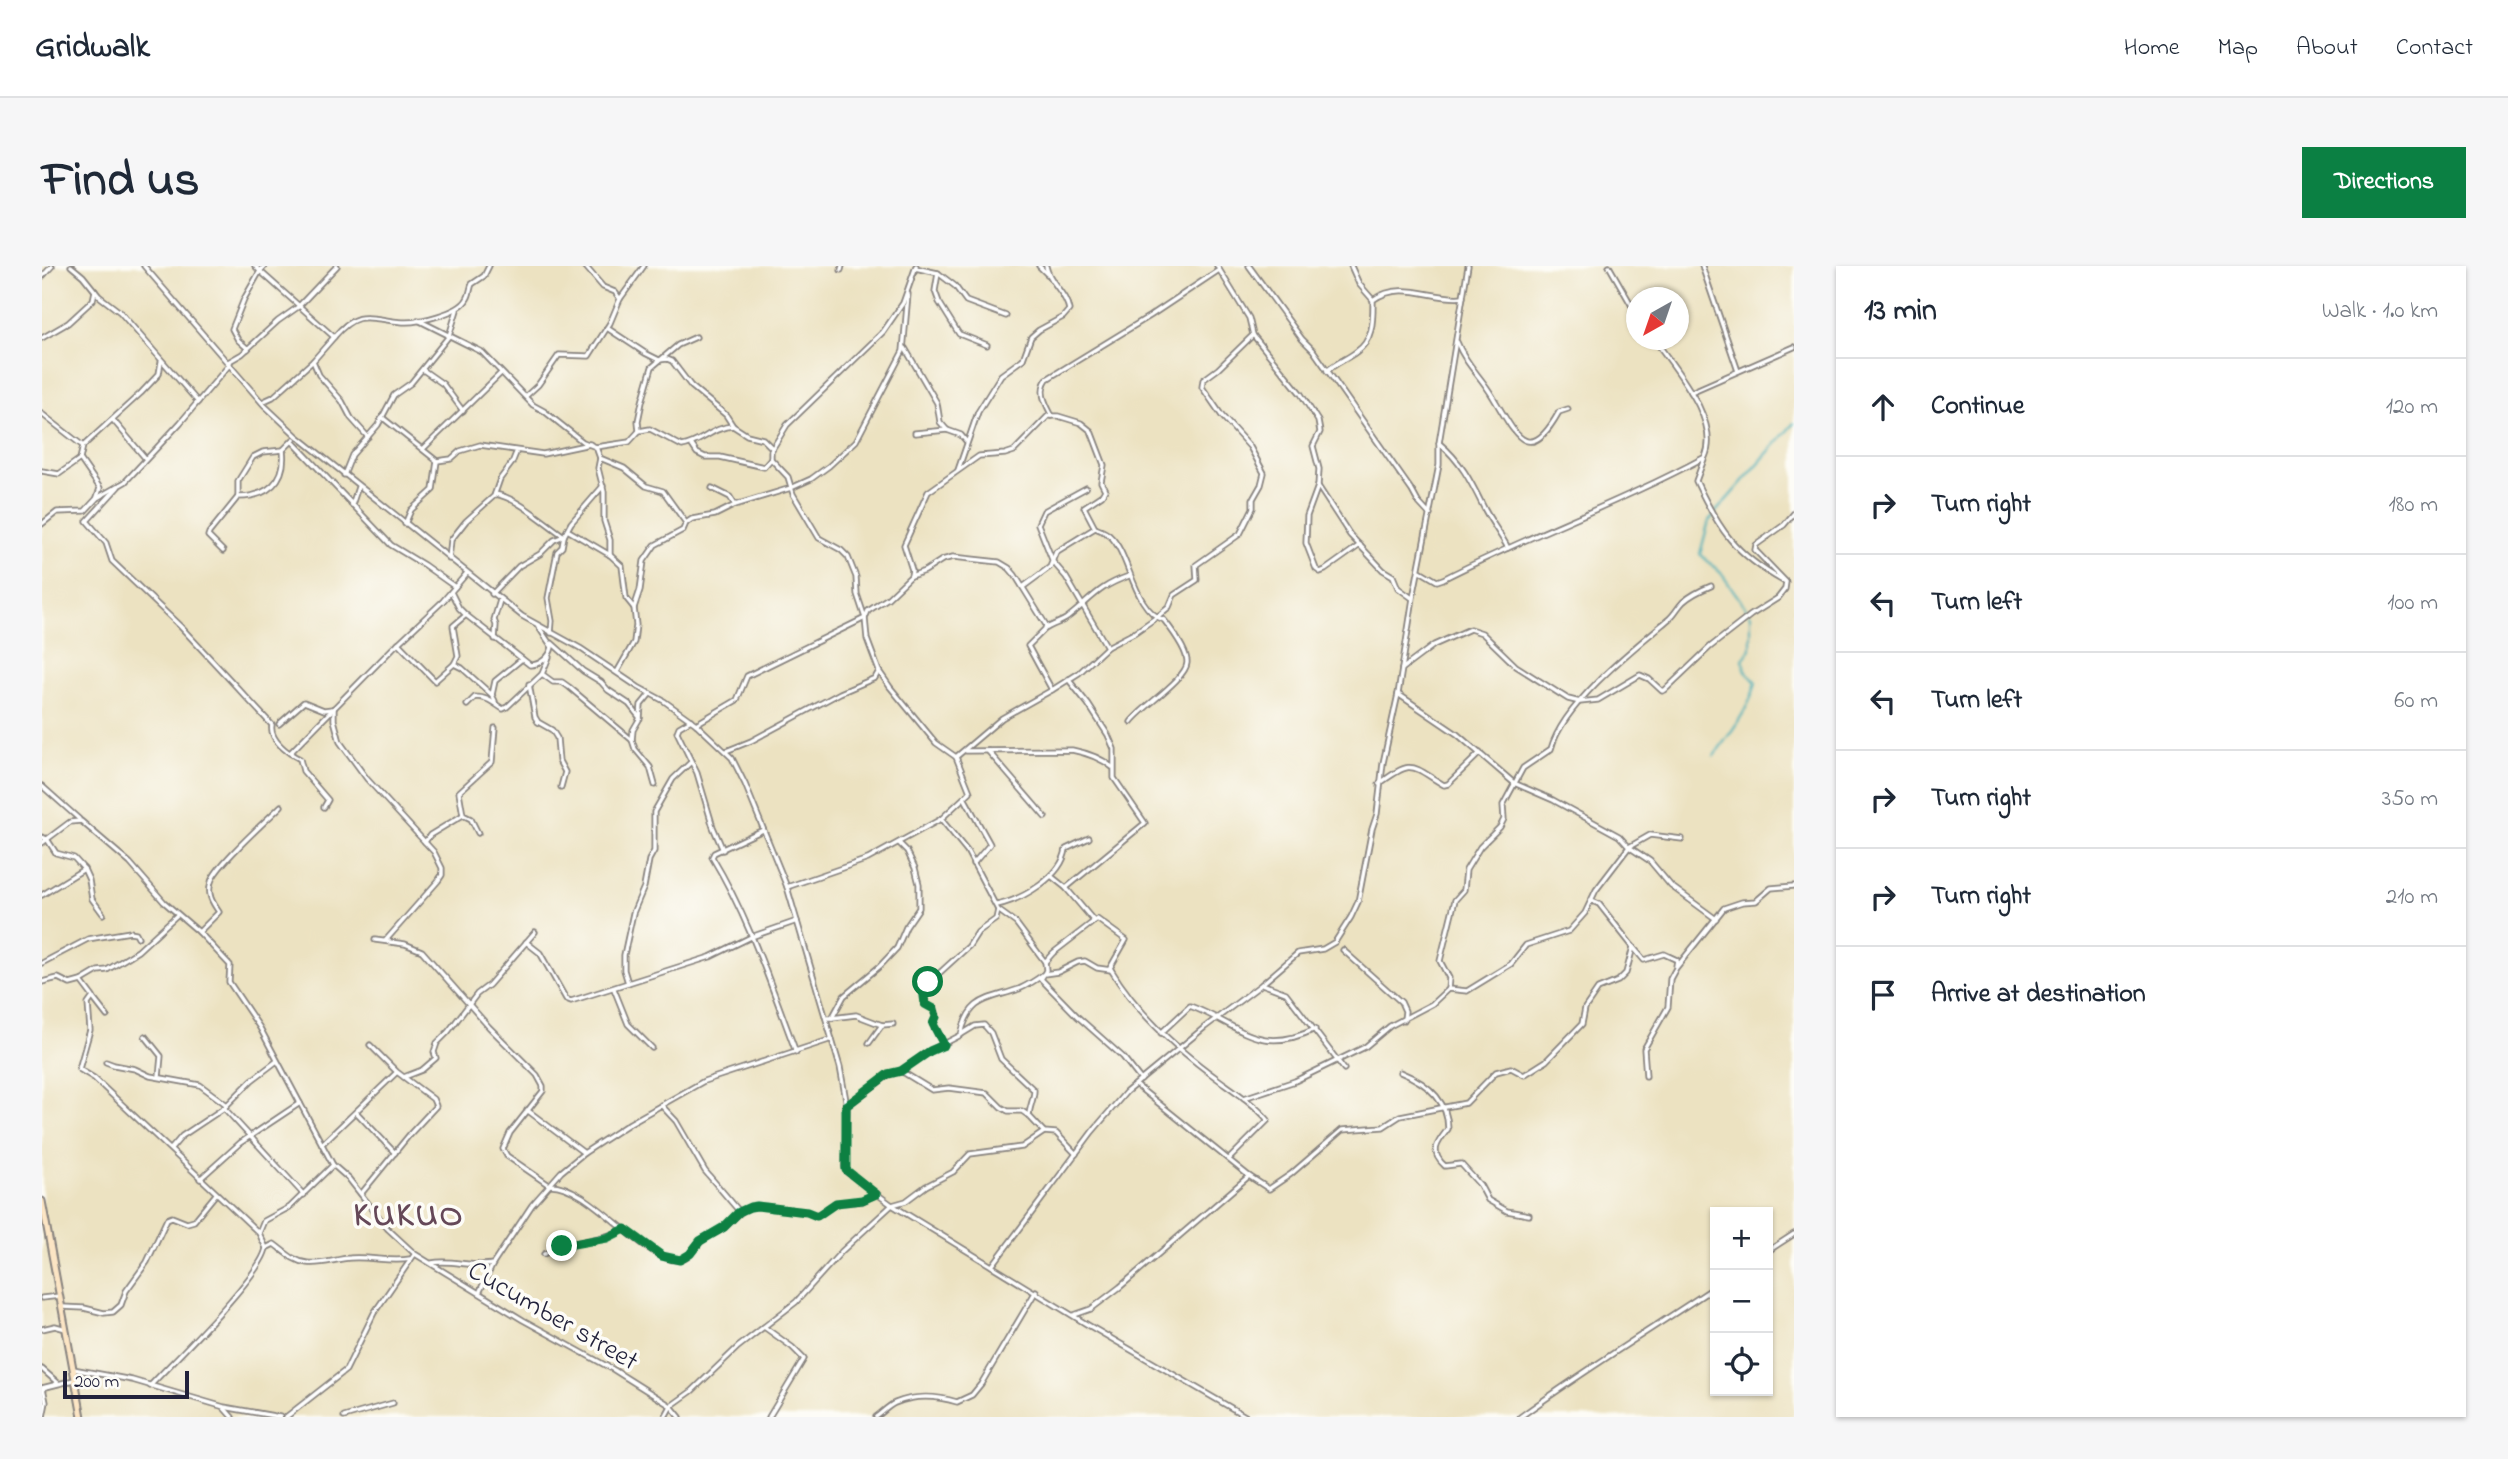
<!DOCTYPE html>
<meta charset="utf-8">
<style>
:root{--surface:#fff;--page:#f6f6f7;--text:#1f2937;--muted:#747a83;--line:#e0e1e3;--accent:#0b8043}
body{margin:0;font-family:"Indie Flower",sans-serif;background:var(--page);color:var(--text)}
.controls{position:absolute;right:21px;bottom:21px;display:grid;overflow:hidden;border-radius:0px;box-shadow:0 2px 5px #0004}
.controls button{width:63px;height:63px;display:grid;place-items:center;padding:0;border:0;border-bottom:2px solid var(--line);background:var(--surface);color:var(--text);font:35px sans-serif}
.compass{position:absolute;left:1584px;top:21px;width:63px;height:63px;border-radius:50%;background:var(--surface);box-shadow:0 2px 5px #0004;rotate:220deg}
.scale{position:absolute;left:21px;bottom:18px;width:126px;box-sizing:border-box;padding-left:7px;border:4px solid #22223b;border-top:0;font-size:19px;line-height:24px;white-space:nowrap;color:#22223b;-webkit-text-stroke:5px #fdfcf7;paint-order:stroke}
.stop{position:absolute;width:21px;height:21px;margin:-16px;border:5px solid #0b8043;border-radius:50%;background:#fff}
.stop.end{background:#0b8043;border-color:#fff;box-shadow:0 2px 7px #0008}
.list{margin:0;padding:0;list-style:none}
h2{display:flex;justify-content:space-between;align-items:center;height:91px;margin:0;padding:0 28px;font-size:30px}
h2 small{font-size:23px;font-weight:400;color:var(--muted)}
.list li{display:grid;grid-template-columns:46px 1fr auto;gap:21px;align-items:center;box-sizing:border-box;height:98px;padding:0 28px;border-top:2px solid var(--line)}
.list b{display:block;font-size:26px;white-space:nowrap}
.list em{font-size:23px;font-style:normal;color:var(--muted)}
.icon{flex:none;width:38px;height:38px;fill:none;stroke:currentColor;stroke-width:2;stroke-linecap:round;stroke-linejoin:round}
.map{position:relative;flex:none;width:1752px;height:1151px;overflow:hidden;border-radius:0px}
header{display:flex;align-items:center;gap:42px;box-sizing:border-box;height:98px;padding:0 35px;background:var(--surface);border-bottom:2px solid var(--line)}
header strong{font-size:33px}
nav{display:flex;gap:38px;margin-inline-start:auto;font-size:24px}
.intro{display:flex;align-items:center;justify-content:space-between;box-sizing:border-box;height:168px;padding:0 42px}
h1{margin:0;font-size:49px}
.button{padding:18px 32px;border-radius:0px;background:var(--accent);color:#fff;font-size:24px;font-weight:700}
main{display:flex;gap:42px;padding:0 42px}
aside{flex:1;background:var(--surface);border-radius:0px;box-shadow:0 2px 5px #0004}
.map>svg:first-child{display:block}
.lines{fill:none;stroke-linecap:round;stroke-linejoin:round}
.stream{stroke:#3eaeba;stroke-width:2}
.street-casing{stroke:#87827e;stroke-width:7}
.secondary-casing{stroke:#87827e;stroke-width:9}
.street{stroke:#fff;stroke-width:3.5}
.secondary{stroke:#fce5c4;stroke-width:5}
.route{stroke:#0b8043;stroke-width:9}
.labels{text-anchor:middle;stroke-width:7;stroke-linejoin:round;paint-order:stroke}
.street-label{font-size:28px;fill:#22223b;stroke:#fdfcf7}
.district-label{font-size:35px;font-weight:bold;letter-spacing:2px;fill:#654858;stroke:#fdfcf7}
</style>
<header>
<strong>Gridwalk</strong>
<nav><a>Home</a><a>Map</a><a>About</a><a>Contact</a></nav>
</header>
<div class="intro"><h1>Find us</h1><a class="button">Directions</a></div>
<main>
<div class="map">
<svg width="1752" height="1151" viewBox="0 0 1752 1151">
<rect width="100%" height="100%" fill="#fdfcf7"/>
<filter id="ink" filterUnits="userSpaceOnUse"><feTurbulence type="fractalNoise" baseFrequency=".0143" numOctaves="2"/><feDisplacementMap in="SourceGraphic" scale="14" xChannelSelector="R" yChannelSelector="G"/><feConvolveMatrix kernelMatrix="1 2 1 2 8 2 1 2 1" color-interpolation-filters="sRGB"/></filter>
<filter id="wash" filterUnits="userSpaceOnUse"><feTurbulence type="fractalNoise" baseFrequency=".00686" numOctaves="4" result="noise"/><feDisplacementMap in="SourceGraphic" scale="28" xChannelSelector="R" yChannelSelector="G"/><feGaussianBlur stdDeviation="1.57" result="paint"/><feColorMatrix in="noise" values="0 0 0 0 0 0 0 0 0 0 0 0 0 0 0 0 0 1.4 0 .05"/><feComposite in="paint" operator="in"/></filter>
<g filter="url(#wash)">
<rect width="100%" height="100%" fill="#ece2c1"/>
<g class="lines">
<path class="stream" d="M1672 490C1688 467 1708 443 1714 416L1703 404 1701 393 1709 383V349L1679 307 1658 288 1666 258 1672 248 1752 157"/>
</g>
</g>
<g filter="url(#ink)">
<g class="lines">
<g class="street-casing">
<g id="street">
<path d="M29 0 41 10 57 30 78 46 156 136"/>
<path d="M102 0 222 139 255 170 480 350 538 382 596 421 622 435 654 458 690 492 703 518 745 621 798 801 805 840 803 901 805 906 850 939 1046 1059 1205 1151"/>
<path d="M213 0 218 5 223 0"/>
<path d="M543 0 561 21 573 26 578 33"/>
<path d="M997 0 1005 8"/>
<path d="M1175 0 1207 52 1211 69 1259 128 1276 155 1278 166 1271 180 1277 203 1276 220 1265 250 1264 277 1274 303 1278 306 1283 304 1318 279"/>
<path d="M1207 0 1260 73 1271 84 1370 225 1376 236 1388 249"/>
<path d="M1309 0 1317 18 1331 34"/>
<path d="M1567 0 1594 47"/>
<path d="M1660 0 1696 105"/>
<path d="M873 2 896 7 913 20 924 35 964 50"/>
<path d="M799 4 800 0"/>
<path d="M896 7 893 25 897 36 917 68 945 79"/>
<path d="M0 11 10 0"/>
<path d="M376 54 440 86 491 139 502 145 541 176 554 181 587 176 597 165 596 155 600 136 610 101 636 79 654 71"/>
<path d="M565 62 603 87 617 94 625 93 630 95 649 120 684 149 691 160 705 169 721 173 730 182"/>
<path d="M292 71 271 95 277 109 300 135 309 152 326 171"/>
<path d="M0 72 26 57 51 34 53 25"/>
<path d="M1415 76C1424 99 1439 110 1451 131 1473 167 1486 202 1517 146L1526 143"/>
<path d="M863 82 895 137 898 156 905 164 919 169 924 175"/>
<path d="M206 83 196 74 190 63 202 33 218 5 292 71C317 41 329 54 361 56 375 57 418 47 425 33 428 29 428 22 430 18L442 10 447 0"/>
<path d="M186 96 200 88 236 55 256 41 295 0"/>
<path d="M381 104 401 118 421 145"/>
<path d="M1285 105C1295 96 1305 93 1314 86 1332 74 1331 53 1331 34 1360 13 1393 35 1421 31"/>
<path d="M1649 126 1752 81"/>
<path d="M484 130 496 119 517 89 547 90 568 57 578 33 602 0"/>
<path d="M220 136 231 131 271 95"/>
<path d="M0 148 41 180 38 193 58 222 55 231"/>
<path d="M1010 150C1004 138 996 126 1005 113L1108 50 1177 4"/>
<path d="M341 152 395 195 409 193 418 185 438 179 501 188 548 178"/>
<path d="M71 154 104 193"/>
<path d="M597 165 608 163 640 180C659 177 671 161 691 160"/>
<path d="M873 167 905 164"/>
<path d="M250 175 349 279 382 299 413 321"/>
<path d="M1397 177C1420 196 1430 218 1443 244 1450 257 1459 269 1466 282"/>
<path d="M649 178 655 187 663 191H678L722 201 729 193"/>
<path d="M41 180 99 127 117 108 119 96"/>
<path d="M554 181 558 192 582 202 604 220 621 225 644 257"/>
<path d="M381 183 459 107"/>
<path d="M558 192 556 202 562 226V255L568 274V289"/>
<path d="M1662 193 1654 215C1677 264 1693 288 1741 315"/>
<path d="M916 204 936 146 959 109 981 93 989 71 997 64 1021 51 1027 44C1024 26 1007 17 1004 0"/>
<path d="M0 205 17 208 38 193"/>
<path d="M302 209 310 189 336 159 352 129 369 117 407 70 415 44"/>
<path d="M1276 220 1308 269 1341 304 1351 310 1356 322 1370 332"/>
<path d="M76 221 45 255 64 277 70 295 138 360 230 459C227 474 246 487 258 493L261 505 286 534 282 541"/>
<path d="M670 222 688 231 693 239"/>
<path d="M1044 222 1002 245 996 258 1011 296 1024 311 1065 381"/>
<path d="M453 228C476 232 503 257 522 270L520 281 515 286 506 332 510 355 509 367"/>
<path d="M196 231C225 231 245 215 241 184"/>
<path d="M310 239 316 221"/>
<path d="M0 258 15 246 43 245 55 232 83 216 138 157 188 98"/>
<path d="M363 258 369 244 391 224 395 195"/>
<path d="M527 265 568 289 580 300 584 332 592 342"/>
<path d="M181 285 166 270 167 267 196 231V215L211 191 221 186 241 184 252 173"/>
<path d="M407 293 409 274 424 255 452 230 458 213 470 197 474 187"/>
<path d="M1378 305 1395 315 1401 313C1487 269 1578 237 1663 191 1679 155 1632 102 1613 74"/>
<path d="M869 310 883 305 900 294 911 291 957 296 967 302 973 309 1004 359 1003 363 986 380 1010 424"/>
<path d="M981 321 1008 301 1014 286 1053 262C1058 264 1064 266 1068 270 1088 288 1091 344 1122 354 1129 363 1146 386 1145 397 1144 413 1100 441 1089 456"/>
<path d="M409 326 417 342 424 349 488 399C498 399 508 391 510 381L496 360"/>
<path d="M450 328 477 300 498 288 512 274 522 270 529 257 561 220"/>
<path d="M1005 362C1011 358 1020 356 1025 352 1050 333 1055 321 1087 310"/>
<path d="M453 373 454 359 452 354 458 334"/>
<path d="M356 377 393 415 412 398 416 390 411 360 424 349"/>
<path d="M510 377 541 405 559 416 566 424 587 438 598 452"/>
<path d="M412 398 420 402 450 429 453 435"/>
<path d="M1360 403 1392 379 1428 363 1440 367 1474 400 1526 433 1538 436 1556 434 1598 409 1607 413 1620 425 1623 424 1668 381 1709 349 1736 332 1743 323 1744 316 1713 284 1714 279 1742 259 1752 247"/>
<path d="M575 406 592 376 594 359 592 342 598 324 602 295 613 279 641 264 644 257 650 253 673 249 693 239 749 222 769 213 787 200 814 175 861 85 866 28"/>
<path d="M500 408 511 416H520L527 421 590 474"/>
<path d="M487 418 493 451 496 456 510 464 515 472 517 495 523 506 519 521"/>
<path d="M608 428 599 439 598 452 591 464 590 474 593 483 608 501 613 519"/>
<path d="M1356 428 1415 468 1472 517 1511 534 1577 570 1587 581 1608 595 1629 620 1674 653"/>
<path d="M450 429 453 415 480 393"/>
<path d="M425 439 433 431C446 431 451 437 461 443L465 441 500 408 507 391"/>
<path d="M292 442V454L298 476 325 513 392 586 400 602V609L396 615 344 674"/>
<path d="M649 454 637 461 635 466 655 507 671 561 681 584"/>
<path d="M237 458 262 436 282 444 290 443"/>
<path d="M654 458 695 434 705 410 823 352 815 328 814 311 806 291 799 284 777 272 751 228 746 211 729 193V185L745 159 841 66 861 37 874 0"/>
<path d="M684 485 709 475 798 427 833 412 837 405"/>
<path d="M924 485 1030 484C1045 487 1058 491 1070 501"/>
<path d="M946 485 1003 551"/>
<path d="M248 487 351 382 401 335 425 307"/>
<path d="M914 491 960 452 1010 424 1037 407 1065 381 1092 367 1115 351 1127 341 1132 329 1155 314 1154 299 1198 268 1211 242V233L1219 219 1222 207 1208 181 1180 150 1160 121 1161 114 1176 103 1211 69"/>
<path d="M1337 518C1371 493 1368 499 1402 519L1406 518 1438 487"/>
<path d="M0 520 37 553"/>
<path d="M923 533 948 578 931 598"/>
<path d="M421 549 429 553 436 567"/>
<path d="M899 553 925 585 956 644 974 657 1003 696"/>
<path d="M721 564 672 587 670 591C707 652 729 720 754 786"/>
<path d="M0 571 5 573 14 587 32 592 42 603 47 614 50 633 61 648"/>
<path d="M383 576 388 569 421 549 417 526 450 496 453 462"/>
<path d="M0 577 28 556 39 555 88 597 122 636 157 666 188 699 187 716 218 762 291 899"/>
<path d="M1009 610 1024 622 1051 654"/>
<path d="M745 621 826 593 899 553 928 526 914 491 894 477 848 421 837 405 825 373 823 352 826 345 846 332 869 310 870 304 862 279 886 226 937 190 963 188 972 185 1006 150H1016L1039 157 1049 165 1062 199 1059 216 1063 224 1060 229 1042 241 1053 262"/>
<path d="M1024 622 1103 557 1072 512V483L1066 469 1046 438 1026 413"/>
<path d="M0 629 42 603"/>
<path d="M955 639C981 633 1020 611 1024 583L1047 572"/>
<path d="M157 666 177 646C170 636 165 628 169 616 173 600 225 554 239 540"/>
<path d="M333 674 363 678 380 685 447 761 495 809 501 820V825L468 867 461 883 465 890 507 919C547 917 602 996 637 994 648 993 650 983 657 977 663 970 673 968 680 963 693 953 697 942 715 940L765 946 775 950 794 937 820 935 834 928"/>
<path d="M484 676 498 687 524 733 529 735 668 691 709 671 755 655"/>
<path d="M1591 681 1602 694 1622 688 1635 694 1634 700"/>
<path d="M1301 684 1359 736 1363 745 1362 754"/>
<path d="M0 697 46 673 88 666 94 667 96 671"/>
<path d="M1069 704 1055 702 1043 695 1036 696 1016 706 1002 708 999 713 1036 751 1081 791 1099 814"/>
<path d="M39 715 51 731 46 738 48 764 37 803 52 812 217 967"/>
<path d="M0 716 16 712 28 718 39 715 56 705 65 704 96 685 135 649"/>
<path d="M586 717 582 704V689L591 647 602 621 607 594 612 585V546L631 513 649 496"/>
<path d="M1220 718 1244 727 1302 803"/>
<path d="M572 723 586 758 610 782"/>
<path d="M1406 723 1407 712 1398 695 1413 634 1422 624 1424 604 1438 581 1458 561 1462 553 1461 539 1481 502 1509 483C1521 438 1592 382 1627 353 1633 348 1636 341 1641 336 1649 329 1659 324 1669 320"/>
<path d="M51 732 65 750"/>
<path d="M784 752H790L802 730 838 700 855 682 864 661 877 642V618L873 602 865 585 857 577"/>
<path d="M790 752 814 749 840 759 851 758"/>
<path d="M1119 767 1148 740C1197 758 1216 791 1273 763"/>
<path d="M920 768 933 760 942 759 949 767 959 793 992 824C992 834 987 841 987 850"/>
<path d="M103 770 119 790 117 811"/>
<path d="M827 777 840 759"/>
<path d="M902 779 891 758 894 751 892 743 883 738 881 722 927 680 936 666 954 653 956 644"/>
<path d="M64 796 72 799 93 803 108 810 158 819 185 839"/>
<path d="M859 805 890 824 907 822 945 827 959 841 966 845H980L987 850 1002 866 1014 867 1034 888"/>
<path d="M1358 806C1383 816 1406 833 1406 863 1395 877 1387 886 1403 900L1419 898 1438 919 1446 934 1465 945 1487 949"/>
<path d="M1604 810 1602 783 1626 741 1628 713 1634 702 1682 642 1700 636 1714 635 1729 622 1752 620"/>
<path d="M362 811 380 804 394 792 392 786 395 777 406 766 435 728 447 719 493 666"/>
<path d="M1094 819 1207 910"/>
<path d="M1202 832 1253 815 1323 781 1348 760 1390 738 1406 723 1425 725 1469 698 1484 679 1527 665 1543 647 1554 624 1587 581 1608 569 1640 573"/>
<path d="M619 839 634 855 663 905 697 945"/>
<path d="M805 840 846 809 859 805 888 785 919 769C927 731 946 734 977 723 986 719 994 714 1002 708L1004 704 1003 696 1011 687 1055 653 1084 674 1068 702C1095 748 1138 786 1180 816 1197 828 1213 839 1226 854L1187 893"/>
<path d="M183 843 262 929"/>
<path d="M485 844 542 887"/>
<path d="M314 846 353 887"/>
<path d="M280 878 354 807"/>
<path d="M129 883 140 870 182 842 210 814 235 795"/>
<path d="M158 913 198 877 258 837"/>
<path d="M319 928 368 868 394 840 391 833 355 806 328 779"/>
<path d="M224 982 232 978C243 986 251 995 265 997 279 999 294 993 308 992 329 990 348 997 368 993"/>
<path d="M1726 985 1752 968"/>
<path d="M502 988C528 974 558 976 583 963"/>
<path d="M390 997C410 993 430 1002 451 998"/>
<path d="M950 1000 1050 866 1084 826 1163 761 1220 718 1256 687 1281 683 1293 676 1309 651 1316 636 1330 563 1335 548 1341 497 1356 428 1371 332 1397 199V177L1426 0"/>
<path d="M438 1025 451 998 490 939 519 906 542 887 588 857 662 815 790 773"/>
<path d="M0 1032 18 1030"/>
<path d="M20 1041 42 1042 62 1047 71 1046 79 1039 84 1025 105 996 125 953 130 951 145 957 152 955 174 928"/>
<path d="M1032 1049 1049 1043 1078 1021 1207 910 1227 923 1249 908 1300 864 1341 861 1358 850 1424 837 1454 806 1469 802 1482 809 1504 795 1540 758 1543 742 1556 723 1576 715 1584 707 1591 681 1557 638 1550 635"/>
<path d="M722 1061 750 1081 762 1093 727 1151"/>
<path d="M0 1063 13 1060 24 1063"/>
<path d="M0 1103 16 1117"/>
<path d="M31 1103 90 1114 182 1141 238 1151"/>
<path d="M108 1120C131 1095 220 1009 224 982L217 967 222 955 248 941 291 899 307 913 346 963 373 988 481 1054 572 1104 629 1140 650 1125 696 1081 754 1036 800 985 850 939 864 935 884 920 911 906 928 888 980 881 1002 866"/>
<path d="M0 1122 32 1114"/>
<path d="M1 1122 4 1136 1 1151"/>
<path d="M182 1142 190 1151"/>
<path d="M244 1151 304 1104 332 1047 372 989"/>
<path d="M302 1151 351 1137"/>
<path d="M623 1151 629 1140 638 1151"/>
<path d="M834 1151C840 1147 846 1140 853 1137 872 1129 895 1130 915 1136L930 1129 939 1118 994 1025"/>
<path d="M1478 1151C1541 1105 1608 1064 1673 1021"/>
</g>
</g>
<g class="secondary-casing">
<path id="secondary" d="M0 935 40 1151"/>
</g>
<use href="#street" class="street"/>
<use href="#secondary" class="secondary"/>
</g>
</g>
<g class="lines" filter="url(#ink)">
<path class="route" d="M520 980 565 972 583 963 620 990 638 994 648 988 658 975 682 961 697 946 708 941 715 940 765 946 775 950 794 937 820 934 834 928 804 904V840L846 808 859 805 888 785 902 779 891 758 894 751 892 743 883 738 881 722 886 716"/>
</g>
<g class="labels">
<g class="street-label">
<text transform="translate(512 1048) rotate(30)" y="10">Cucumber street</text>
</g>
<g class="district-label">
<text x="367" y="959">KUKUO</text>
</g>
</g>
</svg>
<div class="controls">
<button>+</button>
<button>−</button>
<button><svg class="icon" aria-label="locate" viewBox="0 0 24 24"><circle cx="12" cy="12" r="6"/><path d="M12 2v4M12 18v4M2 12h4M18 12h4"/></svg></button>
</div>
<svg class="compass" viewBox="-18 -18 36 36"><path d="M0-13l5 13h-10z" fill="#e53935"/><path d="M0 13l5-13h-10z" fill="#747a83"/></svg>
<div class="scale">200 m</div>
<div class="stop" style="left:886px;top:716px"></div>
<div class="stop end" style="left:520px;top:980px"></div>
</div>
<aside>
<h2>13 min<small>Walk · 1.0 km</small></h2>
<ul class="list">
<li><svg class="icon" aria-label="ahead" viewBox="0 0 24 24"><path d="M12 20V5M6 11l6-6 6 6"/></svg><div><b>Continue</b></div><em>120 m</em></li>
<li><svg class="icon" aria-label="right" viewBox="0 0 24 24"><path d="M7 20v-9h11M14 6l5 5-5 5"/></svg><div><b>Turn right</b></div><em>180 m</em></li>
<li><svg class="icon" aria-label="left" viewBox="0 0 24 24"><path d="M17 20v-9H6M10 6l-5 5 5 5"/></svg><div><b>Turn left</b></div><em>100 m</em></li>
<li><svg class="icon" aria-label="left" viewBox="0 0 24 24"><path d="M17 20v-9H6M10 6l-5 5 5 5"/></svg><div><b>Turn left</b></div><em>60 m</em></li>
<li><svg class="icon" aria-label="right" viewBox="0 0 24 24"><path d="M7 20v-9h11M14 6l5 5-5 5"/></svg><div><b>Turn right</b></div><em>350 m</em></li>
<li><svg class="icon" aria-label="right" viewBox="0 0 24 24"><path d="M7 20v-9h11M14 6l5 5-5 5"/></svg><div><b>Turn right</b></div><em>210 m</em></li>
<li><svg class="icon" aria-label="arrive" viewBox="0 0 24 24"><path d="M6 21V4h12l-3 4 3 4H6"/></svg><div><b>Arrive at destination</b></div></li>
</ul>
</aside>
</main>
